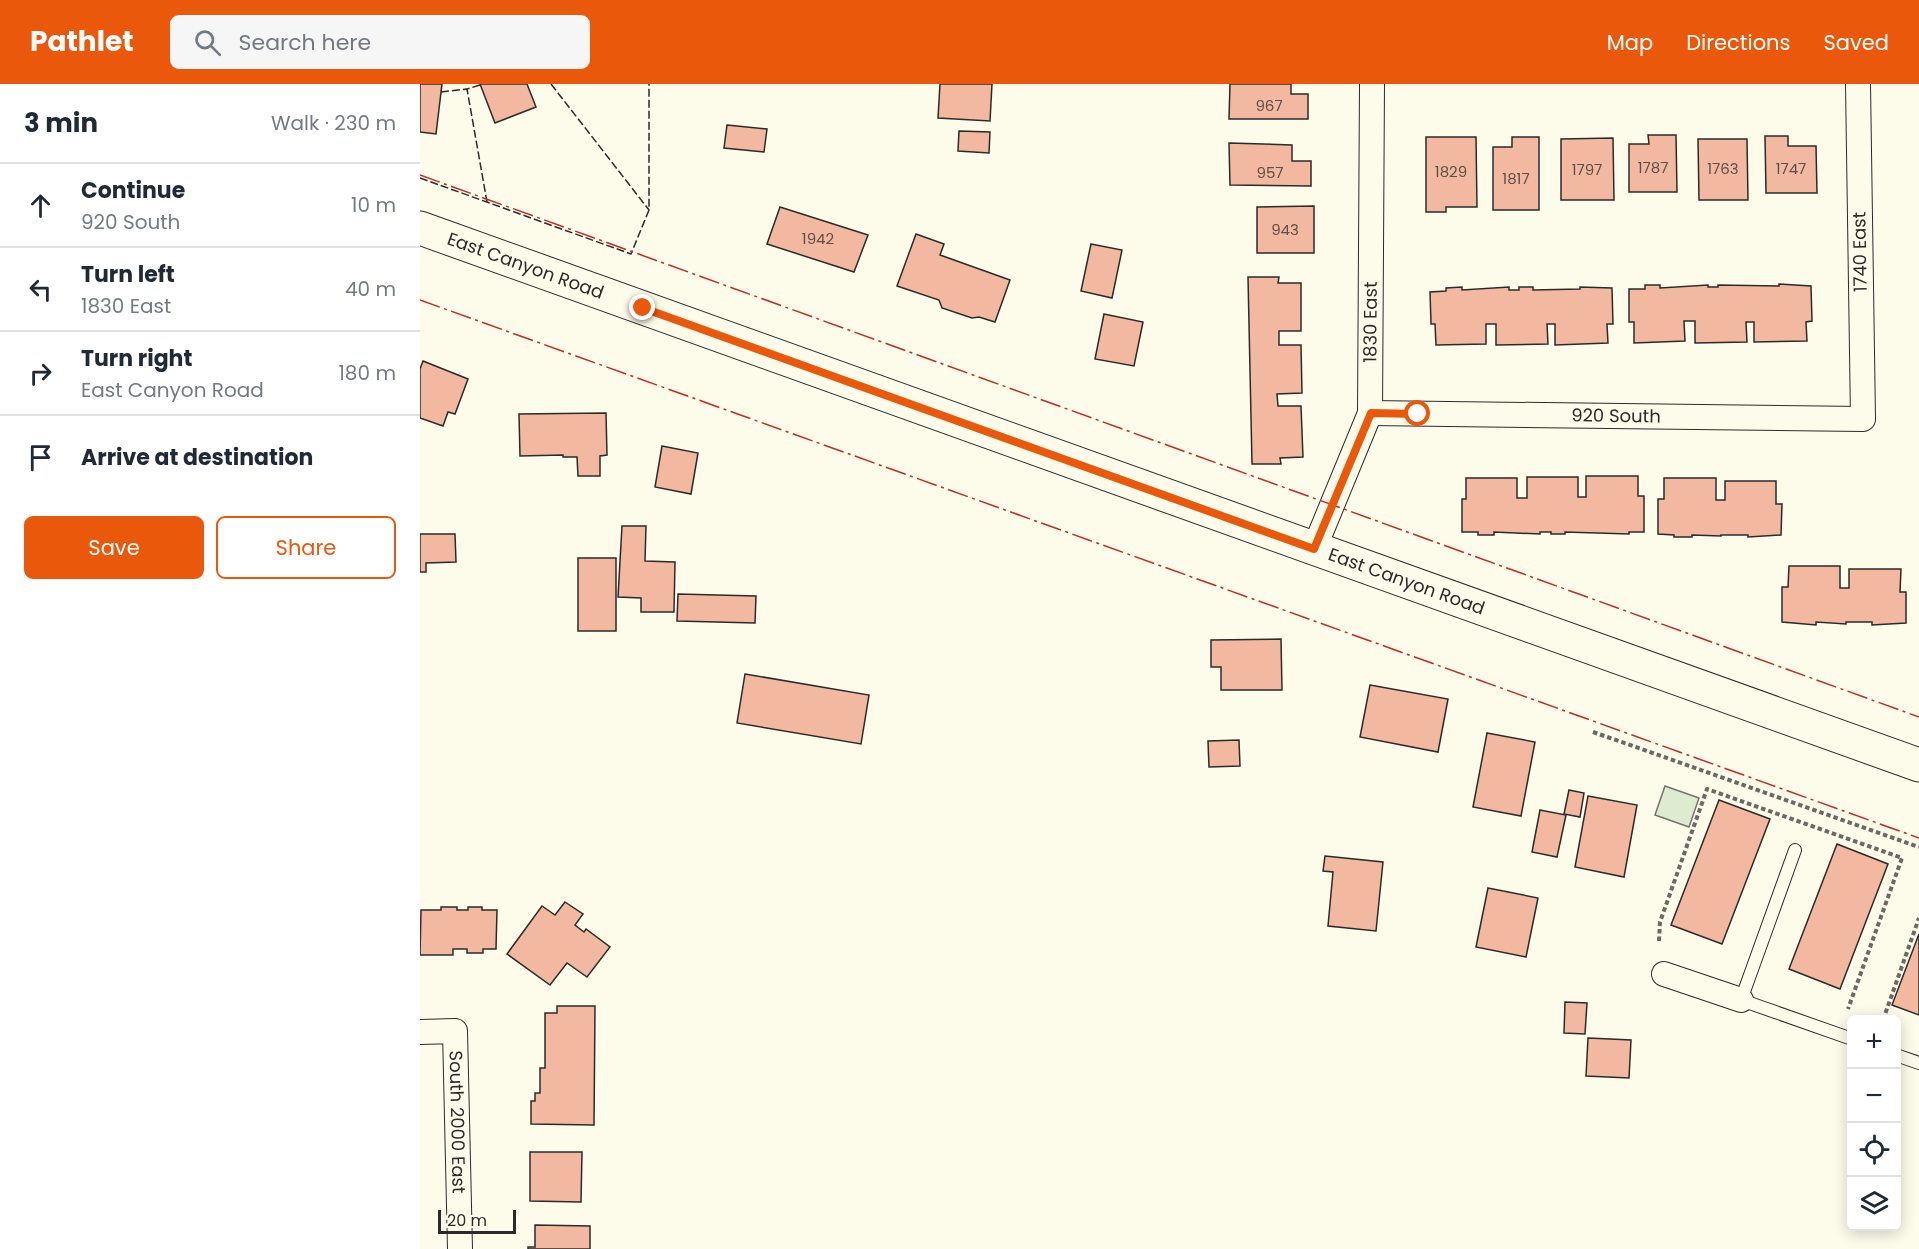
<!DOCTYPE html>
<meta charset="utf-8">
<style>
:root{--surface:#fff;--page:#f6f6f7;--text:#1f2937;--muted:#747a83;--line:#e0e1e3;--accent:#ea580c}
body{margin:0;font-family:Poppins,sans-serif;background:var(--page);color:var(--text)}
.controls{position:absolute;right:18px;bottom:18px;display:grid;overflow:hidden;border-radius:9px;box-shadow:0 3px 15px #0003}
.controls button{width:54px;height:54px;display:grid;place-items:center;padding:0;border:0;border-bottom:2px solid var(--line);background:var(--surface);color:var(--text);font:30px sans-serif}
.scale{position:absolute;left:18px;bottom:15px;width:78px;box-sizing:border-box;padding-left:6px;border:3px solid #2b2b2b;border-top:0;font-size:16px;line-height:21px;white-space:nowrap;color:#2b2b2b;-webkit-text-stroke:4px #fdfbea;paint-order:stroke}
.stop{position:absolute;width:18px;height:18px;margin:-14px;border:4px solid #ea580c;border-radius:50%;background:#fff}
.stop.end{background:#ea580c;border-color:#fff;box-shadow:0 2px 6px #0008}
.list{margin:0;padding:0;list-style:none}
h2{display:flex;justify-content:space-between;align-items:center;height:78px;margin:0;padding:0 24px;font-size:26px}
h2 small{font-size:20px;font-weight:400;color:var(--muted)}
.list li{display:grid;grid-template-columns:39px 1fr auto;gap:18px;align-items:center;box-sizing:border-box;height:84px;padding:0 24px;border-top:2px solid var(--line)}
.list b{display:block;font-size:22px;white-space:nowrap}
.list p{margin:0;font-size:20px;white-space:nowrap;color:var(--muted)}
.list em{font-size:20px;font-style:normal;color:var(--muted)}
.actions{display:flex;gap:12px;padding:18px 24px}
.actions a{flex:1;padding:14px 0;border:2px solid var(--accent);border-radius:9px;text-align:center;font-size:21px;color:var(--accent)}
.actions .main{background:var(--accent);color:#fff}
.icon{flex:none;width:33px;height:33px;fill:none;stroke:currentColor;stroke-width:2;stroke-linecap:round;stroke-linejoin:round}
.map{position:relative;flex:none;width:1499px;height:1165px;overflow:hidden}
header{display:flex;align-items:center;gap:36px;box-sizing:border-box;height:84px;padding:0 30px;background:var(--accent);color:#fff}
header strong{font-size:28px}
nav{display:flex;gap:33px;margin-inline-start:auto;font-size:21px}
.search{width:420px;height:54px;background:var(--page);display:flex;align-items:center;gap:15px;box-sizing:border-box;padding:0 21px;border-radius:9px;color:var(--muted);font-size:22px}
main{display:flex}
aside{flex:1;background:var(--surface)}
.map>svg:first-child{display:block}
.green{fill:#deebd1;stroke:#74746e;stroke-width:1.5}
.building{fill:#f2b8a0;stroke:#2b2b2b;stroke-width:1.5}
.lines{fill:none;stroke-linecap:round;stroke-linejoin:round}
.service-casing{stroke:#2b2b2b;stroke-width:14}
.minor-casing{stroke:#2b2b2b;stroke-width:26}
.secondary-casing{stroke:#2b2b2b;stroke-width:35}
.path{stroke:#6a6964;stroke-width:4;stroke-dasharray:4.5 3;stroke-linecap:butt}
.service{stroke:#fdfbea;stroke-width:12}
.minor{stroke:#fdfbea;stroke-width:24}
.secondary{stroke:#fdfbea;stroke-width:33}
.fence{stroke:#2b2b2b;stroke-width:1.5;stroke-dasharray:8 3;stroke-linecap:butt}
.power{stroke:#c62828;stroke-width:1.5;stroke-dasharray:21 4.5 3 4.5;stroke-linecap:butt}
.route{stroke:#ea580c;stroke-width:8}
.labels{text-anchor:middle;stroke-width:4.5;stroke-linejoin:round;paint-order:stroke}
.number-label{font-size:15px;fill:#5d4e48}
.street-label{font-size:18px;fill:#2b2b2b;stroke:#fdfbea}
</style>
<header>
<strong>Pathlet</strong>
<div class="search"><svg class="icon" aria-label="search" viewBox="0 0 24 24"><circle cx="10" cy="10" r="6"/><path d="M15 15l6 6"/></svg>Search here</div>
<nav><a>Map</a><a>Directions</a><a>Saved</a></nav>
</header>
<main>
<aside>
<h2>3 min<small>Walk · 230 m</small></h2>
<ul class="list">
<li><svg class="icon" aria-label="ahead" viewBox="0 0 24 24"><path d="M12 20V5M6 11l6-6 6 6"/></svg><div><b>Continue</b><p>920 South</p></div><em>10 m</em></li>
<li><svg class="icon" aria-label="left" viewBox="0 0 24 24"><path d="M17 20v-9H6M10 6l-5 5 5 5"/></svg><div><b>Turn left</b><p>1830 East</p></div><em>40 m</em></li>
<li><svg class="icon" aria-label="right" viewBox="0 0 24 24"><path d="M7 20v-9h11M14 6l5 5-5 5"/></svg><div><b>Turn right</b><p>East Canyon Road</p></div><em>180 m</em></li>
<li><svg class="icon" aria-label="arrive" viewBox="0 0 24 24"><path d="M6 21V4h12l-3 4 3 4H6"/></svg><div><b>Arrive at destination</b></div></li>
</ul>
<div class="actions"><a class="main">Save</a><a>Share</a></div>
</aside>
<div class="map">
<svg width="1499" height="1165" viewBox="0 0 1499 1165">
<rect width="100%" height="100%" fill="#fdfbea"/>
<path class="green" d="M1245 702 1279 714 1269 743 1235 731Z"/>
<g class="building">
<path d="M0 0H22L16 50 0 48Z"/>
<path d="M60 0H107L116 23 75 39Z"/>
<path d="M520 0H572L570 37 518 34Z"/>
<path d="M810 0H871V10H888V35H809Z"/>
<path d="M307 41 347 45 344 68 304 64Z"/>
<path d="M539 47 570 48 569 69 538 67Z"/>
<path d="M1228 51H1256L1257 108H1209V60H1229Z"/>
<path d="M1345 52H1368V62H1396L1397 109H1346Z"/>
<path d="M1006 53H1056L1057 123H1026V128H1006Z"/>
<path d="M1092 53H1119V126H1073V63H1092Z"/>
<path d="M1193 54 1194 116H1141V55Z"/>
<path d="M1278 55H1327L1328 116H1279Z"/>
<path d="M809 59 872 61V77H891V102L810 101Z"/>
<path d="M894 122V169H837V123Z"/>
<path d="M360 123 448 151 434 188 347 160Z"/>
<path d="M496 150 524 160 520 171 590 196 575 238 559 233 552 234 522 224 519 216 477 202Z"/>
<path d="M671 160 702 166 692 214 661 207Z"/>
<path d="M828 193H859L858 199H881V247H859V261H881L882 309 857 310 858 322H881L883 373 860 374 861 380H832Z"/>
<path d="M1359 200 1391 202 1392 237 1386 238 1387 257 1334 258V238H1326L1327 258 1275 259V237H1264L1265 257 1214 259V238H1209V205H1225V201H1240V204L1288 201V203H1298V201L1359 202Z"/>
<path d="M1042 203V206L1089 203V206H1099V203H1113V206L1160 205V203L1192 204 1193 240H1187L1188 259 1135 261V240H1127L1128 260 1076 261V240H1066V260L1016 261 1015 240H1011L1010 208 1026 207V204Z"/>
<path d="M684 230 723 238 714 282 675 275Z"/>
<path d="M3 277 48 295 35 330 28 328 23 342 0 334V285Z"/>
<path d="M186 329 187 371 180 372V392H158L157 373H143V371L100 372 99 330Z"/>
<path d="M242 362 278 369 271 410 235 403Z"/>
<path d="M1166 392H1218V412H1224V448H1209V450L1145 448V450H1131V448H1120V450L1074 448V451H1058V448H1042V415H1046V394H1097V414H1107V393H1158V413H1166Z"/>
<path d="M1244 394H1296V416H1305V397H1356V420H1362L1361 451 1328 453V451H1301V452L1272 451V453H1254V451L1238 450V415H1244Z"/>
<path d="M202 442H226L225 477 255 478 254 528H221V514L198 513Z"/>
<path d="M0 450H35L36 478 6 479V488H0Z"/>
<rect x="158" y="474" width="38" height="73"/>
<path d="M1369 482H1420V504H1429V485H1481L1480 508H1486V539L1452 541V538H1426V540L1396 538V541L1362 538V503H1368Z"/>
<path d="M258 510 336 512 335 539 257 537Z"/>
<path d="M861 555 862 606H801V583H791V556Z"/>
<path d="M325 590 449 611 441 660 317 639Z"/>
<path d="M950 601 1028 615 1018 668 940 653Z"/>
<path d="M1067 649 1115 658 1101 732 1053 723Z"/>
<path d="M819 656 820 682 789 683 788 657Z"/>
<path d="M1149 706 1164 709 1160 733 1144 730Z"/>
<path d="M1168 712 1217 721 1204 793 1155 783Z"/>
<path d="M1299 716 1350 735 1302 860 1251 841Z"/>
<path d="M1120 726 1146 731 1137 773 1112 768Z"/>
<path d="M1417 760 1468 780 1420 905 1369 885Z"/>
<path d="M905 772 963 778 956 847 908 842 913 788 903 787Z"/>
<path d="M1068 804 1118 814 1106 873 1056 863Z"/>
<path d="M145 818 163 830 155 841 164 848 166 845 190 863 167 893 147 879 130 901 87 870 122 822 135 831Z"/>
<path d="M21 823H37V826H48V823H62V826H77L76 865H63V869H47V865H33V871H0L1 826H21Z"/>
<path d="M1499 850V931L1472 921Z"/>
<path d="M1145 918 1167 919 1165 950 1144 949Z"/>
<path d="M137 922H175L174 1041 111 1040V1017H115V1009H120V984H125V929H137Z"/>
<path d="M1168 954 1211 956 1209 994 1166 992Z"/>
<path d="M110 1068H162L161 1118 110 1117Z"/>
<path d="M115 1141 170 1142V1165H108V1163H115Z"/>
</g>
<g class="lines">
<g class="service-casing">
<g id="service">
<path d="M1375 766 1321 916 1432 955"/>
<path d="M1476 971 1499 979"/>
</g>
</g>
<g class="minor-casing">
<g id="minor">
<path id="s1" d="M950 329 1443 335 1438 0"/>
<path id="s2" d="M894 465 950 329 952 0"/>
<path d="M1244 890 1321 916"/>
<path id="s3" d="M0 948 35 947 40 1165"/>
</g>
</g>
<g class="secondary-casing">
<g id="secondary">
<path id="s4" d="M0 144 1499 681"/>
</g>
</g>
<g class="path">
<path d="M1173 648 1499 763"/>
<path d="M1239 857 1240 838 1287 705 1482 774 1428 925"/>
<path d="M1463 936 1499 834"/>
</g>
<use href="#service" class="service"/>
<use href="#minor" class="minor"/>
<use href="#secondary" class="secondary"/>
<g class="fence">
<path d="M131 0 229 126"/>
<path d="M60 1 47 5 67 118"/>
<path d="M21 8 47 5"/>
<path d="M0 94 211 170 229 126V0"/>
</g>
<g class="power">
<path d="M0 91 1499 633"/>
<path d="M0 216 1499 754"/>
</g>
</g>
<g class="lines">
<path class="route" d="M223 224 894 465 951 329 998 330"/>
</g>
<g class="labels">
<g class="number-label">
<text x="849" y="27">967</text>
<text x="1233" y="89">1787</text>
<text x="1303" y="90">1763</text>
<text x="1371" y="90">1747</text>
<text x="1167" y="91">1797</text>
<text x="1031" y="93">1829</text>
<text x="850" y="94">957</text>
<text x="1096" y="100">1817</text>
<text x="865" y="151">943</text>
<text x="398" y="160">1942</text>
</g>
<g class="street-label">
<text transform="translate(1440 168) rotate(-91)" y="6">1740 East</text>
<text dy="6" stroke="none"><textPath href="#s4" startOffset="112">East Canyon Road</textPath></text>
<text dy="6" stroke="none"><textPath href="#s2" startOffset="238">1830 East</textPath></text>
<text dy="6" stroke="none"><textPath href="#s1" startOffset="246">920 South</textPath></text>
<text dy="6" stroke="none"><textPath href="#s4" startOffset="1048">East Canyon Road</textPath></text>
<text dy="6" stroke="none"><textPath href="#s3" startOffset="126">South 2000 East</textPath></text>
</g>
</g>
</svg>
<div class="controls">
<button>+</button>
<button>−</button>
<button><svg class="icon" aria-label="locate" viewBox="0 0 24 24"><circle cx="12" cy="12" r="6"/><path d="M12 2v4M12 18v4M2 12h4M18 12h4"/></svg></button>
<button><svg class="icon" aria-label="layers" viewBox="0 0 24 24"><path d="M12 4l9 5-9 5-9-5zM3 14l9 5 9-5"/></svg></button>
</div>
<div class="scale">20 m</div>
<div class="stop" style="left:998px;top:330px"></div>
<div class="stop end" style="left:223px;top:224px"></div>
</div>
</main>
